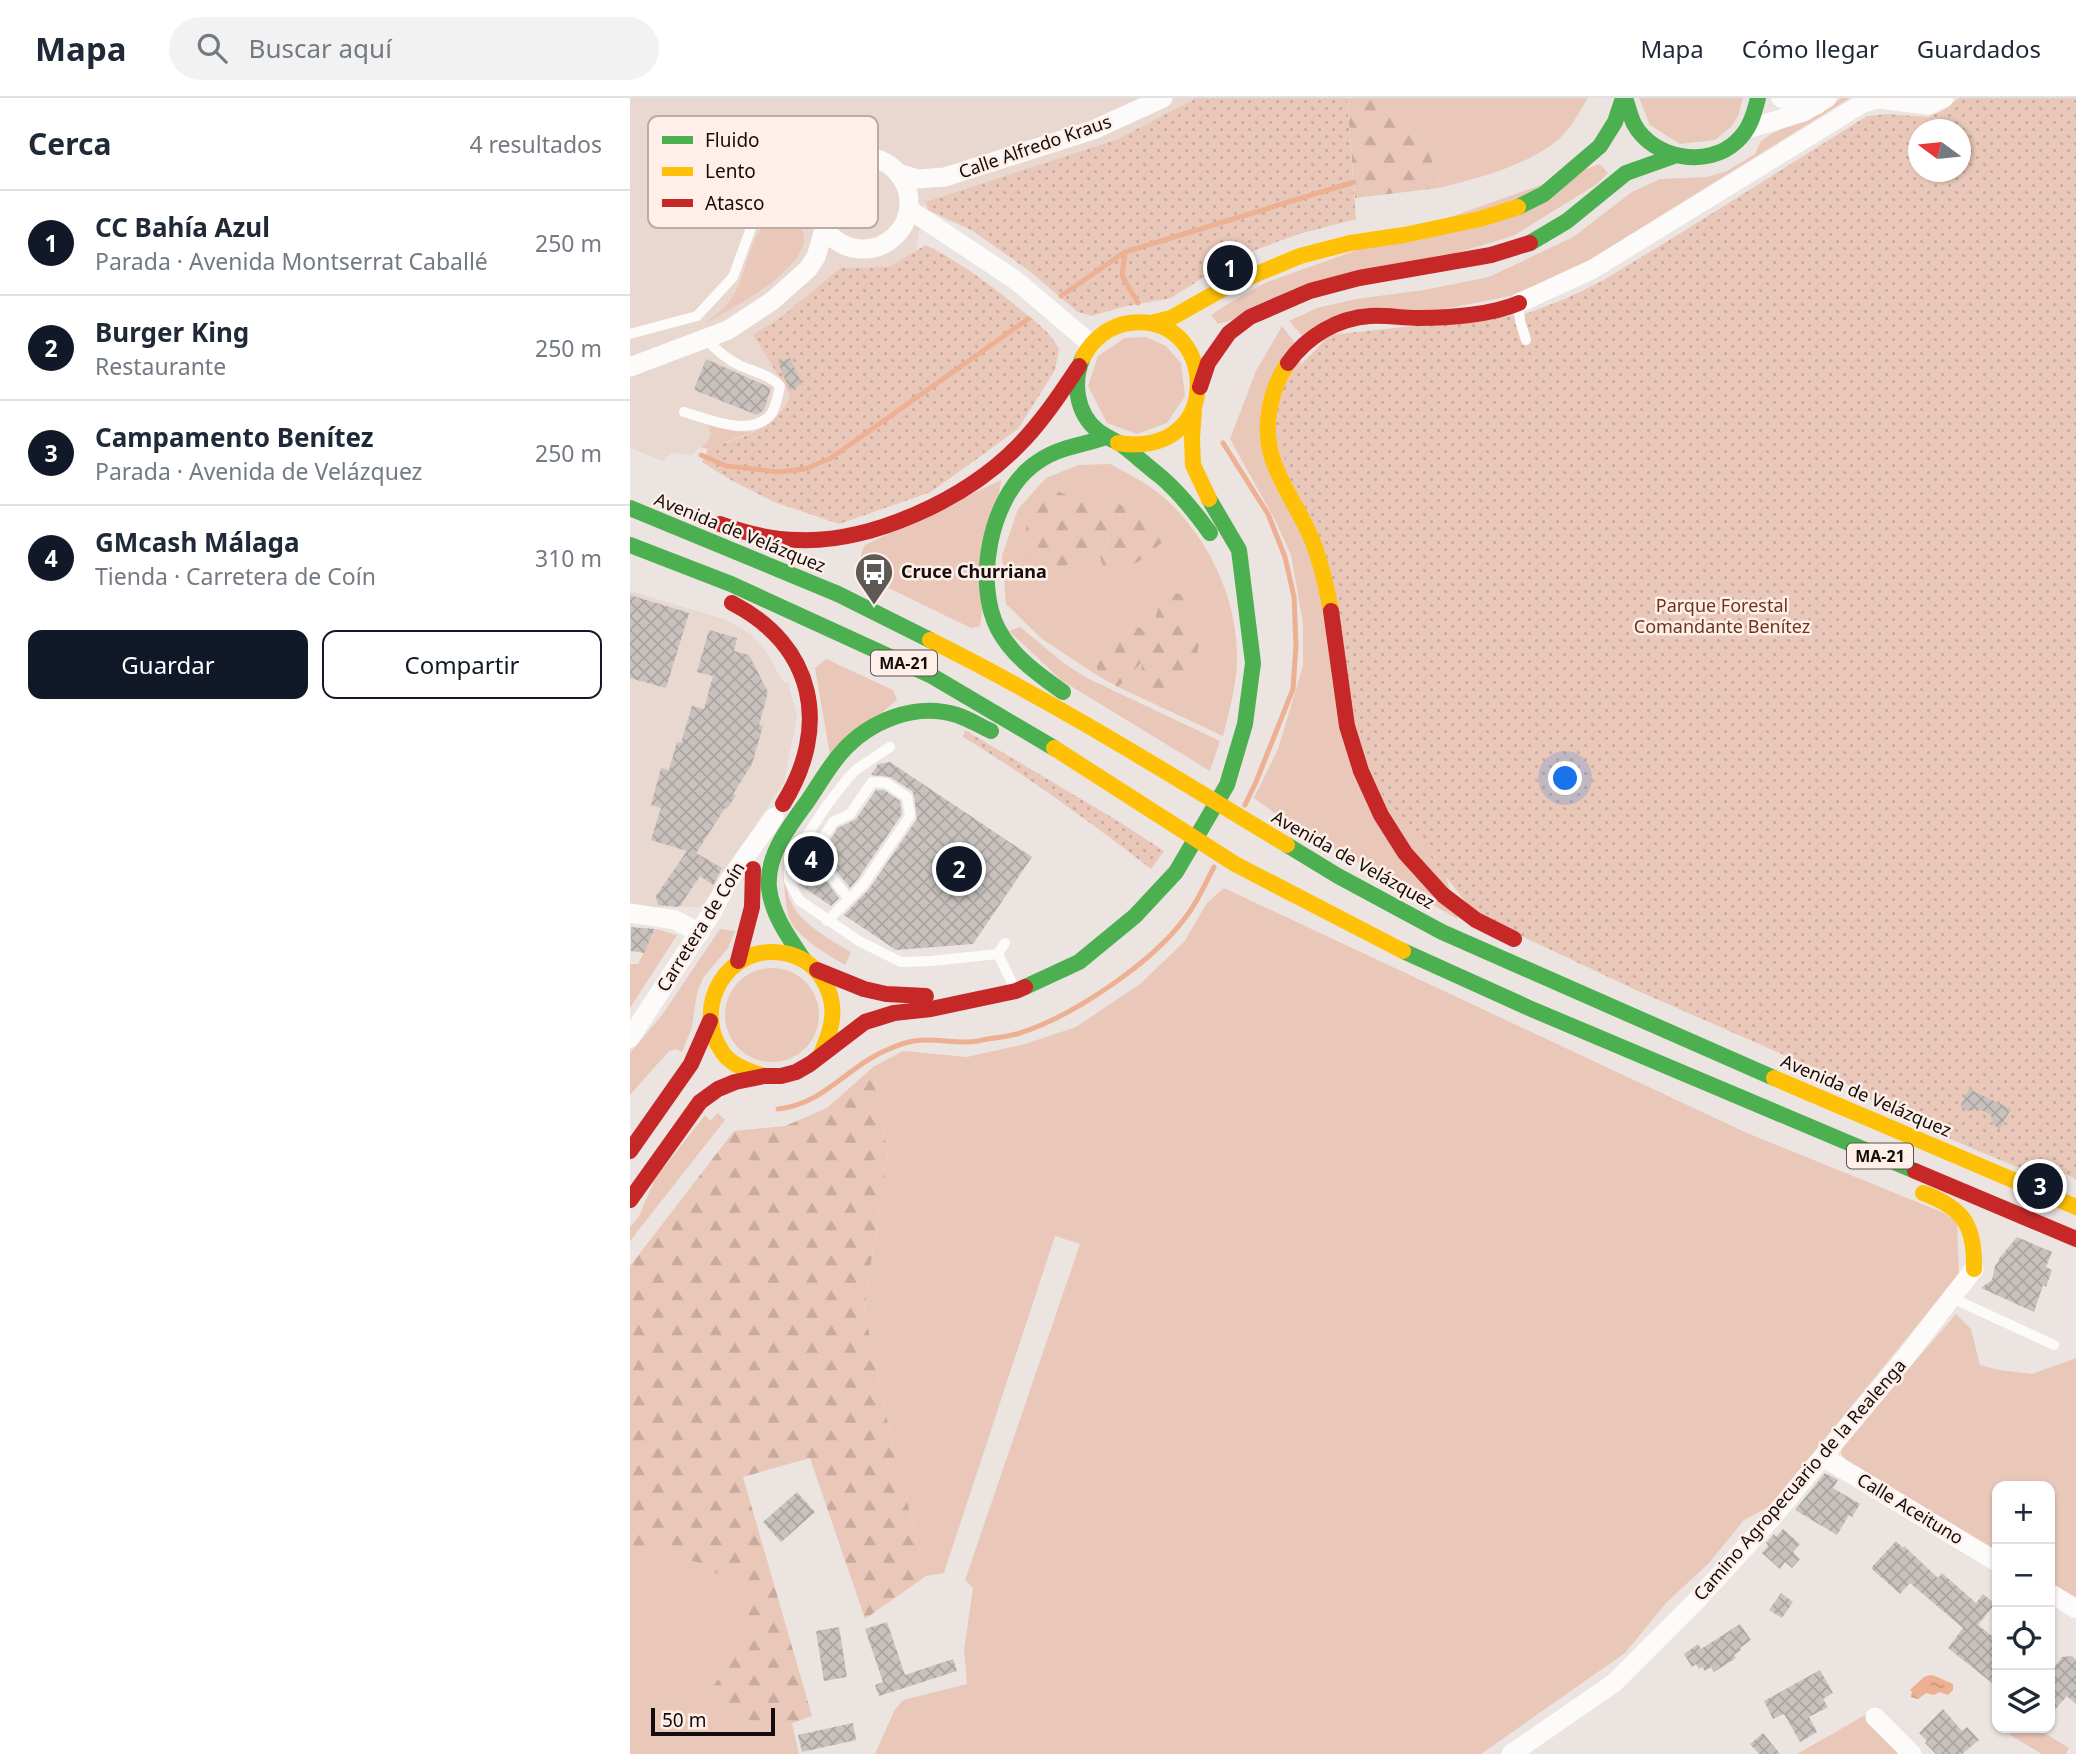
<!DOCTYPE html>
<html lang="es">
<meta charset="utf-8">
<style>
:root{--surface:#fff;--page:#f2f2f3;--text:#1f2937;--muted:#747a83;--line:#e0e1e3;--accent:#111827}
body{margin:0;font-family:"Noto Sans",sans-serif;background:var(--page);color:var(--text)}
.controls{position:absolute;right:21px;bottom:21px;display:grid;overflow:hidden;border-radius:14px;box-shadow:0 2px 5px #0004}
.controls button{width:63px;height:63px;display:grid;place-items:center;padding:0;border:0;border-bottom:2px solid var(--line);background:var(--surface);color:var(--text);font:35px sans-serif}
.compass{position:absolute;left:1278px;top:21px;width:63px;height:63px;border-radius:50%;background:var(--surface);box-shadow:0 2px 5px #0004;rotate:285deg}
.scale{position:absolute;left:21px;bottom:18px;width:124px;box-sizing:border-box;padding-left:7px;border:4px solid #130e0c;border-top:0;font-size:19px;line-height:24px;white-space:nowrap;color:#130e0c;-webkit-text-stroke:5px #ffefe8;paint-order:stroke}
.you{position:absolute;left:936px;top:681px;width:24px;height:24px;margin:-18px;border:5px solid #fff;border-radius:50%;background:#1a73e8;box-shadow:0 0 0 10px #1a73e833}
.badge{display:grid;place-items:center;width:46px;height:46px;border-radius:50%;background:var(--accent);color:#fff;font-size:23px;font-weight:700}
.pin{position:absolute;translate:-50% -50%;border:4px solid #fff;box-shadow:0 2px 7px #0006}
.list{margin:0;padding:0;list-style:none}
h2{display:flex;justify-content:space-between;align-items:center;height:91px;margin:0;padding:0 28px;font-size:30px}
h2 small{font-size:23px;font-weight:400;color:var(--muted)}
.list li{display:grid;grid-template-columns:46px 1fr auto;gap:21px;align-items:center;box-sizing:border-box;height:105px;padding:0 28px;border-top:2px solid var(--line)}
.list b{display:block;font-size:26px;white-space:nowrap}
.list p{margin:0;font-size:23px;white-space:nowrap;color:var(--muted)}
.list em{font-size:23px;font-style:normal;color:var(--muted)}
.actions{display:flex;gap:14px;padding:21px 28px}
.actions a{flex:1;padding:16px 0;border:2px solid var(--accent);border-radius:14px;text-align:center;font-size:24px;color:var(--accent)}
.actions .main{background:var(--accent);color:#fff}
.icon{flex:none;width:38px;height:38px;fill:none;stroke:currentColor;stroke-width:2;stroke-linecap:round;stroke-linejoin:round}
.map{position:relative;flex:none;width:1446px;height:1656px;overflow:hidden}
header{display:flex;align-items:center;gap:42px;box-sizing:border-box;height:98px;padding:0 35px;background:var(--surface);border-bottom:2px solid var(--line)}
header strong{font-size:33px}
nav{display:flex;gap:38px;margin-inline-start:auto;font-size:24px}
.search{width:490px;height:63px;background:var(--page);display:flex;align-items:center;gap:18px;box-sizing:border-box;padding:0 24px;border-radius:38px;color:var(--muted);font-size:26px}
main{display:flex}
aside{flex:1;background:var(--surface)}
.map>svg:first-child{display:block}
.built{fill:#e8d8d0}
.grass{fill:#eac8b9;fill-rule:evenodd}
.forest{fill:url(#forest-firs)}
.park{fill:url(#park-dots);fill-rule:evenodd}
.water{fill:url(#water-ripples)}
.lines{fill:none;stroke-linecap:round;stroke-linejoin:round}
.stream{stroke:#edb093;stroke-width:5}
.building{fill:url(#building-cross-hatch)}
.lane{stroke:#fcfbfa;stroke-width:10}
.street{stroke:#fcfbfa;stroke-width:19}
.fast{stroke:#4caf50;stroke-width:16}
.slow{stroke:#ffc107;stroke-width:16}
.jam{stroke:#c62828;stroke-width:16}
.labels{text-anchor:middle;stroke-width:5;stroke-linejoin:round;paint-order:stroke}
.shield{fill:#ffefe8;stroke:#5a524e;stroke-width:2}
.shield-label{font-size:16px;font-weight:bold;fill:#130e0c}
.street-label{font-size:18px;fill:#130e0c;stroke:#ffefe8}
.poi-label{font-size:18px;font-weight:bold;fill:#130e0c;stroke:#ffefe8;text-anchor:start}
.park-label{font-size:18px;fill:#6c3519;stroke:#ffefe8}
.key{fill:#ffefe8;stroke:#b8aca6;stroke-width:2}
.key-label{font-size:19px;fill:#130e0c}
</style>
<header>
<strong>Mapa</strong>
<div class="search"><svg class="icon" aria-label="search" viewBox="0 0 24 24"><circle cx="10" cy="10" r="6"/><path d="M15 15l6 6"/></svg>Buscar aquí</div>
<nav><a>Mapa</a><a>Cómo llegar</a><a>Guardados</a></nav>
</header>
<main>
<aside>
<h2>Cerca<small>4 resultados</small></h2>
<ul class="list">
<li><span class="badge">1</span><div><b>CC Bahía Azul</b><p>Parada · Avenida Montserrat Caballé</p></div><em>250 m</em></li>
<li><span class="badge">2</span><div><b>Burger King</b><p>Restaurante</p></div><em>250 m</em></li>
<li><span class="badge">3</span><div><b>Campamento Benítez</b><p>Parada · Avenida de Velázquez</p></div><em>250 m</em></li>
<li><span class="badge">4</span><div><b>GMcash Málaga</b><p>Tienda · Carretera de Coín</p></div><em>310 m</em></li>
</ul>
<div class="actions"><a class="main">Guardar</a><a>Compartir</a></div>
</aside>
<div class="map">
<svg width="1446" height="1656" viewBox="0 0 1446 1656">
<defs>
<pattern id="forest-firs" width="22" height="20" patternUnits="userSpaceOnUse" patternTransform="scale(1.75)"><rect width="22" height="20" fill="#eac8b9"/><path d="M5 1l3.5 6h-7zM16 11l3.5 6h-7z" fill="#c8ab9e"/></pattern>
<pattern id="park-dots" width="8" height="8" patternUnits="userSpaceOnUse" patternTransform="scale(1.75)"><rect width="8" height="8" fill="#eac8b9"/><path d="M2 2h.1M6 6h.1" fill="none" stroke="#c8ab9e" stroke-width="1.8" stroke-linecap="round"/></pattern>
<pattern id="water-ripples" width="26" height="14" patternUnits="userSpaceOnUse" patternTransform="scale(1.75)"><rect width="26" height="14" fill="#edb093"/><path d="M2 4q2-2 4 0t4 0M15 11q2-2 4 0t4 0" fill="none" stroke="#ca967e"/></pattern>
<pattern id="building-cross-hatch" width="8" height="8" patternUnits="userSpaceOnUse" patternTransform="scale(1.75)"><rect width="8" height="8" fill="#c8c1be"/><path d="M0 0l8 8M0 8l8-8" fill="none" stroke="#aba5a2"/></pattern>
</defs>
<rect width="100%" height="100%" fill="#ece4e0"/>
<g class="built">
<path d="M0 0H566L488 41 295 104 286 152 258 169 210 170 150 220 123 237 160 297 150 317 139 327 78 351 71 349 62 357 42 355 33 363 0 350Z"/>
<path d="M0 493 97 522 120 536 135 552 154 585 158 584 167 619 154 684 71 809H0Z"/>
</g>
<g class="grass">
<path d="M752 0H958C949 14 942 29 930 40 900 67 846 81 809 90L808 78 771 27 754 9Z"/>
<path d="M1009 0H1113L1108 18 1102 28 1085 42 1050 46 1020 27Z"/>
<path d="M1211 0H1220L945 171 880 198 673 239 659 223 687 210 726 201 794 192 859 179 943 139 1002 94 1030 81 1077 79 1097 73 1125 56 1131 43 1143 35 1199 10Z"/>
<path d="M970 66 978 75 967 86 883 138 588 226 581 217 596 207 637 184Z"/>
<path d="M161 112C166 121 175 131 174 142 172 174 100 212 74 226 82 219 93 212 99 204 123 174 115 118 161 112Z"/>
<path d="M652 228 665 245 828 821 658 725 624 700 648 651 673 568V525L661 457 645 422 600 341 626 273Z"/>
<path d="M516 239 536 248 551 265 555 298 537 325 507 336 477 325 458 288 468 258 495 240Z"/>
<path d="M77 324 103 333 123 334 78 351 71 349 77 345 81 336Z"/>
<path d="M480 366C501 377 522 388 539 404 579 443 605 497 607 553 608 582 600 610 593 638L488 589 512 564 533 591 544 575 521 538 466 562 468 578 412 541 376 506 372 458 388 411 416 380 448 367ZM424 391 452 405 508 464 476 480 470 459 480 440H467L445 463Z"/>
<path d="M371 382 350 528 341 530 240 481C231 468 227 463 235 447Z"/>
<path d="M390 529 435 566 457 580 590 643 580 673 431 582 379 533Z"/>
<path d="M196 561 263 592 267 602 200 657 185 570Z"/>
<path d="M153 777C156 786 157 796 161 804 171 826 201 842 221 854L215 867C198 857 162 837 158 816 155 804 155 790 153 777Z"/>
<path d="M594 790 1117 1035 1314 1115 1327 1124 1329 1176 1140 1408 1114 1422 1079 1465 1037 1504 995 1555 851 1656H245L264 1613 273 1602 337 1586 334 1552 343 1490 335 1482 450 1146 425 1138 314 1475 296 1478 261 1340 234 1210 258 1058 243 969 273 953 337 959 395 946 446 929 510 886 554 844 577 805Z"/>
<path d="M26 831 47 837 0 910V866H8Z"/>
<path d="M90 831 105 833 98 850 73 880 67 895 62 929 52 954 46 951 39 953 0 997V955L32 917Z"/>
<circle cx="142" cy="917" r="47"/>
<path d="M88 1015 95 1022 0 1143V1129L9 1118 25 1081 75 1017 80 1023Z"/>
<path d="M1326 1216 1341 1231 1350 1267 1369 1272 1402 1276 1446 1260V1503L1420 1487V1388H1367V1455L1222 1368 1211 1356 1212 1347Z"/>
<path d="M30 1454 73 1466 118 1497 121 1535 73 1603 141 1633 162 1625 169 1656H0V1457Z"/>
<path d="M1235 1617 1272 1656H1167Z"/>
<path d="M1384 1630H1406L1439 1650 1436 1656H1412L1380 1637Z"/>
</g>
<g class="forest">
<path d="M717 0H752L754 9 798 53 808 78 809 90 725 100Z"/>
<path d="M424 391 452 405 481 403 518 418 540 438 508 464 476 481 470 459 480 441 467 440 445 463 416 477 396 462 393 442 401 412Z"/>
<path d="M533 491 559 499 555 533 569 546 564 572 544 575 533 591 518 596 511 588 512 564 488 589 468 578 466 563 496 521 521 537Z"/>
<path d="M243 969 258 1058 234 1210 261 1340 296 1478 235 1521 180 1360 113 1379 182 1618 141 1633 73 1603 120 1535 118 1497 73 1466 30 1454 0 1457V1168L104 1033 155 1028 197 1010Z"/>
</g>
<g class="park">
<path d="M566 0H717L726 121 669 136 628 151 582 174 541 200 492 209 462 218 448 214 398 172 343 133 298 112 295 104 488 41Z"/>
<path d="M1329 0H1446V1081L1424 1071 1418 1075H1401L1266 1018 1209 981 1008 893 885 835 841 811 745 687 643 319 652 286 700 237 895 216 935 201 972 183 1054 133 1237 18 1258 16 1298 19 1312 13ZM1288 32H1330V74H1288Z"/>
<path d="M296 147C331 165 361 187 391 212 406 224 420 234 429 251L425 272 388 331 301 394 209 426 144 404 99 381 72 364 78 351C109 339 148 332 160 297L123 237 150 220 210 170 258 169Z"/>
<path d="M335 632 488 723 534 753 521 771C460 724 399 679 333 639Z"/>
</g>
<path class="water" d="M1300 1577 1305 1578 1323 1586V1592L1318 1597 1309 1594 1304 1597 1296 1595 1288 1601 1281 1599 1282 1594 1280 1592 1294 1579Z"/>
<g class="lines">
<g class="stream">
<path d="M495 154 492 178 508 205"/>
<path d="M431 198 495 154 724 84"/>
<path d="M593 345 638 416 655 459 664 499 666 547 663 591 626 684 615 707"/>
<path d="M71 357 96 368 149 374 175 371 201 360 398 221"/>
<path d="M148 1011C195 1006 217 968 259 951 266 948 276 944 284 943 305 939 327 947 348 943 362 940 377 939 390 935 443 918 522 865 555 820 567 805 575 786 584 769"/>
</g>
</g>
<g class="building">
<path d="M160 260 172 286 160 292 148 265Z"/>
<path d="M76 261 141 290 134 312 127 317 64 292Z"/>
<path d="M0 497 59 515 36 590 0 580Z"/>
<path d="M79 532 107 540 104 553 119 557 138 594 129 627 133 628 122 666 103 696 106 697 97 711 95 710 66 755 92 770 83 787 70 778 49 809 28 807 26 798 57 753 21 742 31 710 21 707 31 670 39 672 47 644 51 645 62 608 74 611 83 578 67 574Z"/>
<path d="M260 664 402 759 343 846 266 852 214 817 239 791 287 721 284 698 282 693 260 679 241 677 248 666Z"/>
<path d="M246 692H254L270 703 272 716 227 782 220 790 192 755 208 730 226 721Z"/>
<path d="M183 741 176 757 209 800 201 808 169 786 177 773 167 766Z"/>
<path d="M1 829 25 831 14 855 1 853Z"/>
<path d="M1339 991 1381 1011 1369 1032 1362 1023 1361 1017 1349 1011 1339 1013 1333 1011 1331 1006Z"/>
<path d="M1387 1139 1422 1154 1416 1169 1422 1172 1416 1189 1413 1187 1404 1214 1351 1190 1362 1182 1365 1168 1369 1163 1368 1162Z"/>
<path d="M1195 1375 1208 1382 1203 1390 1230 1406 1222 1419 1219 1417 1207 1437 1165 1412Z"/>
<path d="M167 1394 185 1414 151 1444 133 1424Z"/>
<path d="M1153 1431 1170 1446 1163 1454 1170 1461 1162 1470 1155 1464 1150 1471 1132 1455 1138 1448 1136 1445 1144 1436 1146 1439Z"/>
<path d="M1266 1443 1273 1450 1274 1448 1308 1480 1312 1475 1346 1505 1353 1496 1365 1506 1348 1527 1367 1542V1589L1318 1550 1333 1530 1280 1485 1270 1496 1241 1470Z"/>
<path d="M1151 1495 1163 1504 1152 1520 1139 1512Z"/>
<path d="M257 1524 275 1577 323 1561 327 1573 249 1598 245 1587 253 1584 235 1531Z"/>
<path d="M1110 1526 1121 1542 1110 1550 1111 1552 1104 1557 1106 1560 1084 1574 1081 1569 1075 1573 1072 1569 1069 1571 1066 1566 1062 1569 1054 1556 1068 1546 1071 1551Z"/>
<path d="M209 1529 217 1579 194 1583 186 1533Z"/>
<path d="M1442 1558 1446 1562V1606L1437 1598 1420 1617V1575L1432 1559Z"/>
<path d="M1190 1572 1203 1595 1193 1601 1198 1609 1179 1619 1187 1634 1170 1644 1154 1616 1143 1621 1134 1603Z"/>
<path d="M1313 1611 1332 1633 1337 1629 1349 1642 1332 1656H1306L1295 1645 1297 1643 1289 1635Z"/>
<path d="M223 1625 226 1642 172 1654 168 1637Z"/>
<path d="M1133 1635 1150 1656H1129L1120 1646Z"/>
</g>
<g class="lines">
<g class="lane">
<path d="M143 105C160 106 174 110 189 117"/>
<path d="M889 212 890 223 896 242"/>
<path d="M0 236 67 218 103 179 124 122 142 105 155 99 171 96 190 89"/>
<path d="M54 314C78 321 123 341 142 315 146 308 148 297 150 288 140 277 125 274 111 268 96 261 86 252 75 240"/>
<path d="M260 649 227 671 218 680 197 707 159 765V783L169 802 229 843 271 864 301 863 368 856"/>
<path d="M197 823 233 787 280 718 277 699 256 685 242 684 220 716 203 724 183 756 219 801"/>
<path d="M368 856 384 889"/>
<path d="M368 856 375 845"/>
<path d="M1322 1200 1424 1247"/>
</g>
<g class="street">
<path d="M1151 0 1162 5 1187 7"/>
<path d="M1118 31 1174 14 1197 0"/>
<circle cx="233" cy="105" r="46"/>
<path d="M268 75 288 81 315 79 463 32 533 0"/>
<path d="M280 112 384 181 461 246"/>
<path d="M889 205 963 171 1233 5 1248 1 1298 7 1314 0"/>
<path d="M0 269 98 232 142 203 178 171 186 159 194 131"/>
<path d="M0 815 45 822 70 835"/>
<path d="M0 940 81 816 99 782 144 719"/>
<path d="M1193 1359 1367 1464"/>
<path d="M1420 1495 1446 1511"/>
<path d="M1245 1619 1282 1656"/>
<path d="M881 1656 984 1585 1065 1504 1141 1421 1275 1260 1344 1171"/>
</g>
<g class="fast">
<path d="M995 0C998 8 1000 18 1004 26 1023 61 1078 71 1107 43 1120 31 1124 16 1128 0"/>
<path d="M888 109 914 96 970 48 985 24 993 0"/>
<path d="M900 145 937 123 996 75 1044 58"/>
<path d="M453 259C442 284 446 315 468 333 476 339 484 342 492 347 505 357 517 368 530 378 550 395 565 414 580 435"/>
<path d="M0 410 208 496 300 542"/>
<path d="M0 447 101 486 302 578 424 650"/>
<path d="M433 594C409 577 382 558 368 531 344 485 360 401 402 368 427 348 448 349 476 339"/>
<path d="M657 747 708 778 812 834 1144 980"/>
<path d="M773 853 899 910 1285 1073"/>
<path d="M174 862C159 840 142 817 139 790 136 757 159 729 177 704 188 688 198 670 211 655 239 623 285 604 327 617 339 621 350 628 361 633"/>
<path d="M395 889 449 864 505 818 546 774 597 687 615 626 623 565 609 452 579 401"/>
</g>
<g class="slow">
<path d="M521 225 541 220 598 188 670 158 720 145 774 137 850 121 888 109"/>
<path d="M453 259C463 241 479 228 499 225 587 212 598 362 488 345"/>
<path d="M658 265C649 278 643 293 640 309 629 361 659 391 679 435 690 459 696 486 701 513"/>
<path d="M564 312 562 340 563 367 579 401"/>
<path d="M300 542C423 603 539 676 657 747"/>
<path d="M424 650 605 766 773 853"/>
<path d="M134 978C120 973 102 968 93 955 60 910 98 845 153 855 169 857 184 867 192 880 209 907 203 929 191 956"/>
<path d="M1144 980 1446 1109"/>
<path d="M1293 1095C1334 1110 1345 1128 1344 1171"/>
</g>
<g class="jam">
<path d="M658 265C677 238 708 220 740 218 756 217 772 220 788 220 818 220 862 217 889 205"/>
<path d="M570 289 578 265 599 235 620 219 680 193 729 180 861 157 900 145"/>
<path d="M90 426C115 435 141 442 168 442 242 445 336 401 388 348 412 324 430 296 449 268"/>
<path d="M102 505C185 548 201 629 153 706"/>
<path d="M701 513 717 628 731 673 751 717 775 755 813 797 846 822 884 841"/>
<path d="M108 863 122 809 123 771"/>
<path d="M187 872 234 891 256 896 296 898"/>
<path d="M0 1053 61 966 80 923"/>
<path d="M1285 1073 1446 1141"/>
<path d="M0 1102 70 1004 88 991 105 984 134 978H151L166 974 180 966 235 924 264 915 301 911 386 893 395 889"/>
</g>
</g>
<defs>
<g id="bus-pin" transform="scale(2.0125)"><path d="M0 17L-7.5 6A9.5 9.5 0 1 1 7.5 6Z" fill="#5f5956" stroke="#ffefe8"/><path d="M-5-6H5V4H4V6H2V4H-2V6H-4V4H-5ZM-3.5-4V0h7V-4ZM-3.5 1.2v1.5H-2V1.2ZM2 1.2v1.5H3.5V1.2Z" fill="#fff"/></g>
</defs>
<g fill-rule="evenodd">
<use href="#bus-pin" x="244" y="474"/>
</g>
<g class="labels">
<g class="shield">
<rect x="241" y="552.5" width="66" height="25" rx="5"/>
<rect x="1217" y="1045.5" width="66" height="25" rx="5"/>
</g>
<g class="shield-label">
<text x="274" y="571">MA-21</text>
<text x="1250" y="1064">MA-21</text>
</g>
<g class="street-label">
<text transform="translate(405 49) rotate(-19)" y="6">Calle Alfredo Kraus</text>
<text transform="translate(110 435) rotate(22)" y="6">Avenida de Velázquez</text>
<text transform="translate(723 762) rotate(29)" y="6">Avenida de Velázquez</text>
<text transform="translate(71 829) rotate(-58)" y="6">Carretera de Coín</text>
<text transform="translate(1236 998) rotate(23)" y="6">Avenida de Velázquez</text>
<text transform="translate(1170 1382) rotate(-49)" y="6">Camino Agropecuario de la Realenga</text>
<text transform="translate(1280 1411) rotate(31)" y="6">Calle Aceituno</text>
</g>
<g class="poi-label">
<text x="271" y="480">Cruce Churriana</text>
</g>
<g class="park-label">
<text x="1092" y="514">Parque Forestal<tspan x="1092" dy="21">Comandante Benítez</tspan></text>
</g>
</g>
<rect x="18" y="18" width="230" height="112" rx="10" class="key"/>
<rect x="32" y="38" width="31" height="8" fill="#4caf50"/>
<rect x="32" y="69" width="31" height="9" fill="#ffc107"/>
<rect x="32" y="101" width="31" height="8" fill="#c62828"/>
<g class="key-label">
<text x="75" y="49">Fluido</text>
<text x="75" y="80">Lento</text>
<text x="75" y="112">Atasco</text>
</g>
</svg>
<div class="controls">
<button>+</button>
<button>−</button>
<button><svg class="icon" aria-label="locate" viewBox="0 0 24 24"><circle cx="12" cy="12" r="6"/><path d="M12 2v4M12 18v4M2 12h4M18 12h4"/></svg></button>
<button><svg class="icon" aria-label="layers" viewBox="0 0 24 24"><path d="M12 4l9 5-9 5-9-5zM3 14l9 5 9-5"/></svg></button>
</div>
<svg class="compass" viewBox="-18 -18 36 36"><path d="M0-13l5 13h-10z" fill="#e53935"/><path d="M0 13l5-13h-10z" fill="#747a83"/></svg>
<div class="scale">50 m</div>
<div class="you"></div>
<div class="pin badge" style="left:600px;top:170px">1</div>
<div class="pin badge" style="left:329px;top:771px">2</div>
<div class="pin badge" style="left:1410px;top:1088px">3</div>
<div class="pin badge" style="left:181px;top:761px">4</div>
</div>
</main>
